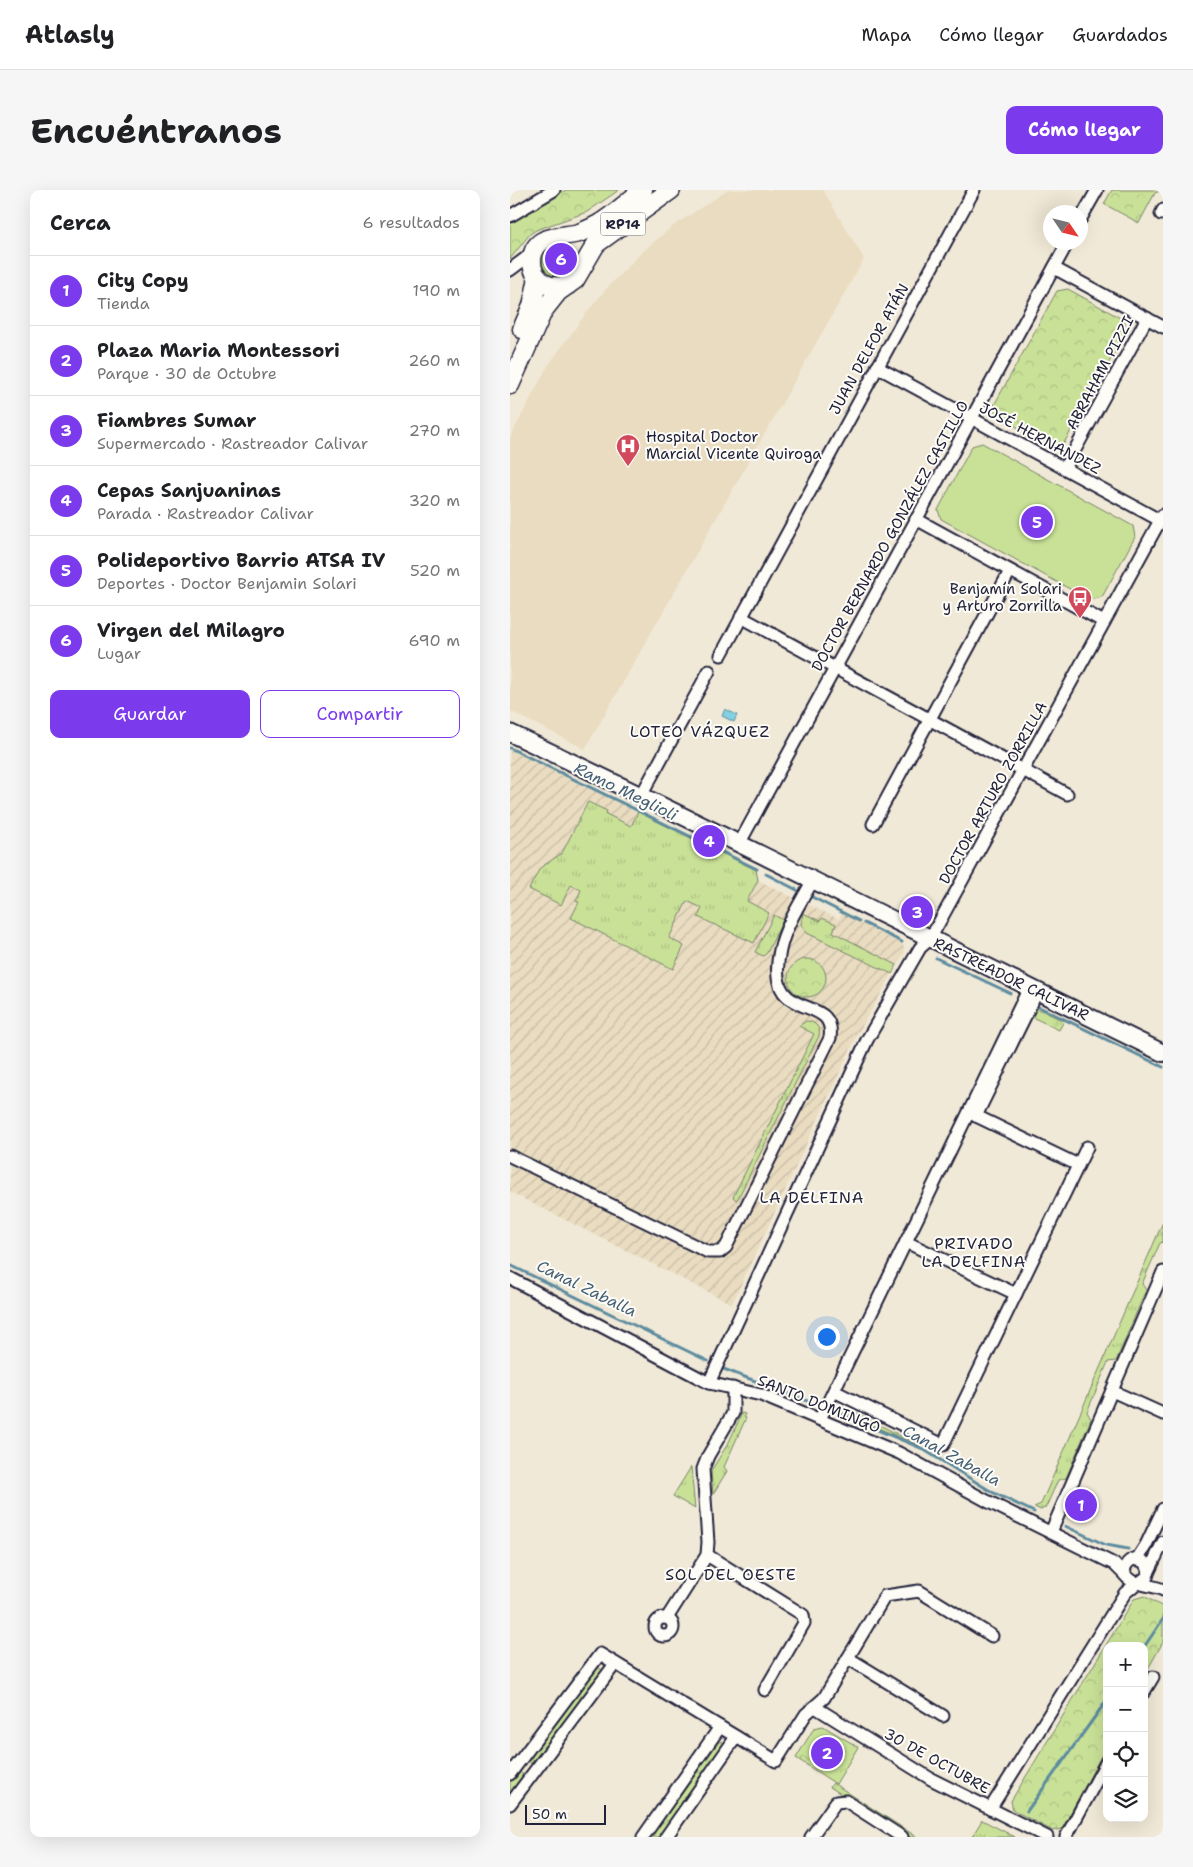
<!DOCTYPE html>
<html lang="es">
<meta charset="utf-8">
<style>
:root{--surface:#fff;--page:#f6f6f6;--text:#202124;--muted:#757577;--line:#e0e0e0;--accent:#7c3aed}
body{margin:0;font-family:"Shantell Sans",sans-serif;background:var(--page);color:var(--text)}
.controls{position:absolute;right:15px;bottom:15px;display:grid;overflow:hidden;border-radius:10px;box-shadow:0 5px 20px #0002}
.controls button{width:45px;height:45px;display:grid;place-items:center;padding:0;border:0;border-bottom:1px solid var(--line);background:var(--surface);color:var(--text);font:25px sans-serif}
.compass{position:absolute;left:533px;top:15px;width:45px;height:45px;border-radius:50%;background:var(--surface);box-shadow:0 5px 20px #0002;rotate:125deg}
.scale{position:absolute;left:15px;bottom:12px;width:81px;box-sizing:border-box;padding-left:5px;border:2px solid #22223b;border-top:0;font-size:14px;line-height:18px;white-space:nowrap;color:#22223b;-webkit-text-stroke:4px #fdfcf7;paint-order:stroke}
.you{position:absolute;left:316px;top:1146px;width:18px;height:18px;margin:-12px;border:4px solid #fff;border-radius:50%;background:#1a73e8;box-shadow:0 0 0 8px #1a73e833}
.badge{display:grid;place-items:center;width:32px;height:32px;border-radius:50%;background:var(--accent);color:#fff;font-size:16px;font-weight:700}
.pin{position:absolute;translate:-50% -50%;border:2px solid #fff;box-shadow:0 1px 5px #0006}
.list{margin:0;padding:0;list-style:none}
h2{display:flex;justify-content:space-between;align-items:center;height:65px;margin:0;padding:0 20px;font-size:21px}
h2 small{font-size:16px;font-weight:400;color:var(--muted)}
.list li{display:grid;grid-template-columns:32px 1fr auto;gap:15px;align-items:center;box-sizing:border-box;height:70px;padding:0 20px;border-top:1px solid var(--line)}
.list b{display:block;font-size:19px;white-space:nowrap}
.list p{margin:0;font-size:16px;white-space:nowrap;color:var(--muted)}
.list em{font-size:16px;font-style:normal;color:var(--muted)}
.actions{display:flex;gap:10px;padding:15px 20px}
.actions a{flex:1;padding:11px 0;border:1px solid var(--accent);border-radius:10px;text-align:center;font-size:18px;color:var(--accent)}
.actions .main{background:var(--accent);color:#fff}
.icon{flex:none;width:28px;height:28px;fill:none;stroke:currentColor;stroke-width:2;stroke-linecap:round;stroke-linejoin:round}
.map{position:relative;flex:none;width:653px;height:1647px;overflow:hidden;border-radius:10px}
header{display:flex;align-items:center;gap:30px;box-sizing:border-box;height:70px;padding:0 25px;background:var(--surface);border-bottom:1px solid var(--line)}
header strong{font-size:24px}
nav{display:flex;gap:28px;margin-inline-start:auto;font-size:18px}
.intro{display:flex;align-items:center;justify-content:space-between;box-sizing:border-box;height:120px;padding:0 30px}
h1{margin:0;font-size:35px}
.button{padding:12px 22px;border-radius:10px;background:var(--accent);color:#fff;font-size:18px;font-weight:700}
main{display:flex;gap:30px;padding:0 30px}
aside{flex:1;background:var(--surface);border-radius:10px;box-shadow:0 5px 20px #0002}
.map>svg:first-child{display:block}
.built{fill:#e9dcc0}
.industrial{fill:url(#industrial-furrows)}
.grass{fill:url(#grass-tufts);stroke:#768269}
.forest{fill:url(#forest-crowns);stroke:#768269}
.pitch{fill:#c9e197;stroke:#768269}
.water{fill:#83d1e1;stroke:#5c8b9f}
.lines{fill:none;stroke-linecap:round;stroke-linejoin:round}
.stream{stroke:#5c8b9f;stroke-width:3}
.street-casing{stroke:#22223b;stroke-width:15}
.secondary-casing{stroke:#22223b;stroke-width:20}
.primary-casing{stroke:#22223b;stroke-width:21}
.street{stroke:#fdfcf7;stroke-width:11}
.secondary{stroke:#fdfcf7;stroke-width:16}
.primary{stroke:#fdfcf7;stroke-width:18}
.labels{text-anchor:middle;stroke-width:4;stroke-linejoin:round;paint-order:stroke}
.shield{fill:#fdfcf7;stroke:#646373;stroke-width:1}
.shield-label{font-size:14px;font-weight:bold;fill:#22223b}
.street-label{font-size:15px;fill:#22223b;stroke:#fdfcf7}
.poi-label{font-size:15px;fill:#22223b;stroke:#fdfcf7;text-anchor:start}
.neighbourhood-label{font-size:16px;letter-spacing:1px;fill:#22223b;stroke:#fdfcf7}
.water-label{font-size:16px;font-style:italic;fill:#445f75;stroke:#fdfcf7}
</style>
<header>
<strong>Atlasly</strong>
<nav><a>Mapa</a><a>Cómo llegar</a><a>Guardados</a></nav>
</header>
<div class="intro"><h1>Encuéntranos</h1><a class="button">Cómo llegar</a></div>
<main>
<aside>
<h2>Cerca<small>6 resultados</small></h2>
<ul class="list">
<li><span class="badge">1</span><div><b>City Copy</b><p>Tienda</p></div><em>190 m</em></li>
<li><span class="badge">2</span><div><b>Plaza Maria Montessori</b><p>Parque · 30 de Octubre</p></div><em>260 m</em></li>
<li><span class="badge">3</span><div><b>Fiambres Sumar</b><p>Supermercado · Rastreador Calivar</p></div><em>270 m</em></li>
<li><span class="badge">4</span><div><b>Cepas Sanjuaninas</b><p>Parada · Rastreador Calivar</p></div><em>320 m</em></li>
<li><span class="badge">5</span><div><b>Polideportivo Barrio ATSA IV</b><p>Deportes · Doctor Benjamin Solari</p></div><em>520 m</em></li>
<li><span class="badge">6</span><div><b>Virgen del Milagro</b><p>Lugar</p></div><em>690 m</em></li>
</ul>
<div class="actions"><a class="main">Guardar</a><a>Compartir</a></div>
</aside>
<div class="map">
<svg width="653" height="1647" viewBox="0 0 653 1647">
<defs>
<pattern id="industrial-furrows" width="10" height="10" patternUnits="userSpaceOnUse" patternTransform="scale(1.25)"><rect width="10" height="10" fill="#e9dcc0"/><path d="M-1 1l2-2M0 10L10 0M9 11l2-2" fill="none" stroke="#c8bca6"/></pattern>
<pattern id="grass-tufts" width="24" height="20" patternUnits="userSpaceOnUse" patternTransform="scale(1.25)"><rect width="24" height="20" fill="#c9e197"/><path d="M3 7l-1-3M5 7V3M7 7l1-3M15 17l-1-3M17 17v-4M19 17l1-3" fill="none" stroke="#acc183"/></pattern>
<pattern id="forest-crowns" width="20" height="18" patternUnits="userSpaceOnUse" patternTransform="scale(1.25)"><rect width="20" height="18" fill="#c9e197"/><path d="M2 6a3 3 0 1 1 6 0M12 15a3 3 0 1 1 6 0" fill="none" stroke="#acc183"/></pattern>
</defs>
<rect width="100%" height="100%" fill="#f1e9d7"/>
<filter id="ink" filterUnits="userSpaceOnUse"><feTurbulence type="fractalNoise" baseFrequency=".02" numOctaves="2"/><feDisplacementMap in="SourceGraphic" scale="10" xChannelSelector="R" yChannelSelector="G"/><feConvolveMatrix kernelMatrix="1 2 1 2 8 2 1 2 1" color-interpolation-filters="sRGB"/></filter>
<g filter="url(#ink)">
<path class="built" d="M218 0H313L354 69 75 559 0 521V248L37 177 77 122 97 98 131 63 163 36Z"/>
<path class="industrial" d="M0 559 246 680 248 690 284 708 329 729 332 723 392 752 395 762 348 843 222 1114 0 1002Z"/>
<g class="grass">
<path d="M78 612 97 621 96 624 121 636 128 622 246 680 248 690 237 711 259 723 244 753 188 727 192 718 177 711 159 748 174 756 163 779 61 728 69 712 66 711 71 700 61 695 51 715 19 699 30 678 52 663Z"/>
<path d="M293 723 310 731 312 728 326 734 323 742 387 775 382 784 297 743 291 734Z"/>
<path d="M264 725 273 730 257 763 253 766 245 762Z"/>
<path d="M524 817 554 831 549 840 520 826Z"/>
<path d="M296 831C304 831 311 837 309 846L228 1008 226 1010 223 1007 304 844 289 836Z"/>
<path d="M653 1032V1052L650 1053 632 1094 636 1100 606 1171 598 1172 577 1222 581 1229 556 1288 548 1290 536 1317 531 1320 524 1317 531 1314Z"/>
<path d="M232 1223 235 1224 234 1227 236 1228 214 1277 217 1281 203 1304 201 1281 219 1252Z"/>
<path d="M181 1277 185 1319 163 1306Z"/>
<path d="M88 1477 93 1481 24 1574 20 1573 18 1569Z"/>
<path d="M211 1551 215 1554 152 1647H141L208 1553Z"/>
<path d="M10 1582 13 1585 14 1589 0 1607V1591L6 1583Z"/>
<path d="M323 1593 407 1647H398L320 1597Z"/>
<path d="M472 1630 505 1647H462Z"/>
</g>
<g class="forest">
<path d="M56 0H109L77 22 26 40 20 44 0 69V33Z"/>
<path d="M602 0H652L645 3 629 33 594 14Z"/>
<circle cx="48" cy="72" r="18"/>
<path d="M558 99 614 130 617 140 553 255 544 257 488 227 483 217 547 101Z"/>
<circle cx="297" cy="788" r="19"/>
<path d="M336 1218 411 1256 327 1221Z"/>
<path d="M634 1406 653 1417V1452L634 1486V1456H597V1555L552 1639 543 1641 503 1620 501 1611 624 1409Z"/>
<path d="M313 1536 348 1557 326 1594 286 1568 304 1538Z"/>
</g>
<path class="pitch" d="M472 253 623 336 625 347 592 407 580 410 431 329 428 320 462 256Z"/>
<path class="water" d="M215 519 227 525 224 532 212 526Z"/>
<g class="lines">
<g class="stream">
<path d="M0 558 247 679"/>
<path d="M256 684 287 700"/>
<path d="M302 707 349 731"/>
<path d="M354 733 392 752"/>
<path d="M426 768 500 803"/>
<path d="M527 816 653 877"/>
<path d="M0 1075 198 1171"/>
<path d="M211 1178 308 1215"/>
<path d="M320 1220 411 1258 482 1302 524 1322"/>
<path d="M555 1336 596 1355 618 1359"/>
<path d="M634 1457 653 1429"/>
<path d="M517 1621 597 1510"/>
</g>
<g class="street-casing">
<g id="street">
<path d="M651 24 653 20"/>
<path d="M0 26 44 0"/>
<path d="M570 30 587 0"/>
<path d="M544 78 653 137"/>
<path d="M0 80 16 68 24 59"/>
<path d="M367 177 653 332"/>
<path d="M555 278 637 128"/>
<path d="M406 329 594 432"/>
<path d="M231 427 557 604"/>
<path d="M211 465 464 0"/>
<path d="M131 606 199 481"/>
<path d="M363 634 500 381"/>
<path d="M229 654 558 52"/>
<path d="M460 923 568 975"/>
<path d="M466 926 527 802"/>
<path d="M0 966 198 1062H210L216 1057 320 848C327 801 253 836 270 760 275 736 291 712 303 690"/>
<path d="M396 1052 506 1104"/>
<path d="M0 1088 199 1193 251 1205 389 1263 477 1311 604 1374 615 1385"/>
<path d="M199 1193 357 850 410 758 420 749 653 325"/>
<path d="M324 1201 433 1255 577 957"/>
<path d="M602 1201 653 1224"/>
<path d="M310 1229 519 798"/>
<path d="M541 1342 653 1082"/>
<path d="M197 1365 293 1425 294 1433 255 1500"/>
<path d="M627 1369 636 1355 653 1319"/>
<path d="M638 1383 653 1352"/>
<path d="M629 1393 637 1387 639 1380 633 1371 623 1369C619 1371 616 1373 615 1378 610 1395 642 1394 653 1400"/>
<circle cx="154" cy="1437" r="9"/>
<path d="M157 1428 197 1365 198 1352 193 1279 198 1266 223 1223V1198"/>
<path d="M338 1468 433 1526"/>
<path d="M634 1502 643 1487"/>
<path d="M305 1517 421 1589 537 1647"/>
<path d="M0 1584 90 1464 266 1571 296 1524 314 1508 375 1406 409 1401 482 1446"/>
<path d="M0 1614 105 1474"/>
<path d="M480 1619 615 1403 627 1393"/>
<path d="M133 1647 210 1537"/>
<path d="M156 1647 226 1547"/>
<path d="M301 1647 326 1612 336 1611 392 1647"/>
<path d="M556 1647 597 1571"/>
</g>
</g>
<g class="secondary-casing">
<path id="secondary" d="M0 543C219 646 435 757 653 863"/>
</g>
<g class="primary-casing">
<g id="primary">
<path d="M58 95C49 97 40 98 32 92 26 87 22 79 22 72 22 43 51 48 69 43 75 41 81 38 87 35 103 26 118 11 133 0"/>
<path d="M12 139 22 116 28 88"/>
<path d="M0 195 33 121 48 102 65 90 86 54 161 0"/>
</g>
</g>
<use href="#street" class="street"/>
<use href="#secondary" class="secondary"/>
<use href="#primary" class="primary"/>
</g>
</g>
<defs>
<g id="hospital-pin" transform="scale(1.25)"><path d="M0 17L-7.5 6A9.5 9.5 0 1 1 7.5 6Z" fill="#d1495b" stroke="#fdfcf7"/><path d="M-5-5h3v3.5h4V-5h3V5h-3V1.5h-4V5h-3Z" fill="#fff"/></g>
<g id="bus-pin" transform="scale(1.25)"><path d="M0 17L-7.5 6A9.5 9.5 0 1 1 7.5 6Z" fill="#d1495b" stroke="#fdfcf7"/><path d="M-5-6H5V4H4V6H2V4H-2V6H-4V4H-5ZM-3.5-4V0h7V-4ZM-3.5 1.2v1.5H-2V1.2ZM2 1.2v1.5H3.5V1.2Z" fill="#fff"/></g>
</defs>
<g fill-rule="evenodd">
<use href="#hospital-pin" x="118" y="256"/>
<use href="#bus-pin" x="570" y="408"/>
</g>
<g class="labels">
<rect class="shield" x="90.5" y="22.5" width="45" height="23" rx="4"/>
<g class="shield-label">
<text x="113" y="39">RP14</text>
</g>
<g class="street-label">
<text transform="translate(359 159) rotate(-61)" y="5">JUAN DELFOR ATÁN</text>
<text transform="translate(590 183) rotate(-62)" y="5">ABRAHAM PIZZI</text>
<text transform="translate(530 248) rotate(28)" y="5">JOSÉ HERNANDEZ</text>
<text transform="translate(380 346) rotate(-61)" y="5">DOCTOR BERNARDO GONZÁLEZ CASTILLO</text>
<text transform="translate(483 603) rotate(-61)" y="5">DOCTOR ARTURO ZORRILLA</text>
<text transform="translate(501 789) rotate(26)" y="5">RASTREADOR CALIVAR</text>
<text transform="translate(309 1214) rotate(22)" y="5">SANTO DOMINGO</text>
<text transform="translate(427 1571) rotate(29)" y="5">30 DE OCTUBRE</text>
</g>
<g class="poi-label">
<text x="136" y="252">Hospital Doctor<tspan x="136" dy="17">Marcial Vicente Quiroga</tspan></text>
<text x="552" y="404" text-anchor="end">Benjamín Solari<tspan x="552" dy="17">y Arturo Zorrilla</tspan></text>
</g>
<g class="neighbourhood-label">
<text x="190" y="547">LOTEO VÁZQUEZ</text>
<text x="302" y="1013">LA DELFINA</text>
<text x="464" y="1059">PRIVADO<tspan x="464" dy="18">LA DELFINA</tspan></text>
<text x="221" y="1390">SOL DEL OESTE</text>
</g>
<g class="water-label">
<text transform="translate(116 601) rotate(26)" y="6">Ramo Meglioli</text>
<text transform="translate(77 1098) rotate(26)" y="6">Canal Zaballa</text>
<text transform="translate(442 1265) rotate(29)" y="6">Canal Zaballa</text>
</g>
</g>
</svg>
<div class="controls">
<button>+</button>
<button>−</button>
<button><svg class="icon" aria-label="locate" viewBox="0 0 24 24"><circle cx="12" cy="12" r="6"/><path d="M12 2v4M12 18v4M2 12h4M18 12h4"/></svg></button>
<button><svg class="icon" aria-label="layers" viewBox="0 0 24 24"><path d="M12 4l9 5-9 5-9-5zM3 14l9 5 9-5"/></svg></button>
</div>
<svg class="compass" viewBox="-18 -18 36 36"><path d="M0-13l5 13h-10z" fill="#e53935"/><path d="M0 13l5-13h-10z" fill="#757577"/></svg>
<div class="scale">50 m</div>
<div class="you"></div>
<div class="pin badge" style="left:571px;top:1315px">1</div>
<div class="pin badge" style="left:317px;top:1563px">2</div>
<div class="pin badge" style="left:407px;top:722px">3</div>
<div class="pin badge" style="left:199px;top:651px">4</div>
<div class="pin badge" style="left:527px;top:332px">5</div>
<div class="pin badge" style="left:51px;top:69px">6</div>
</div>
</main>
